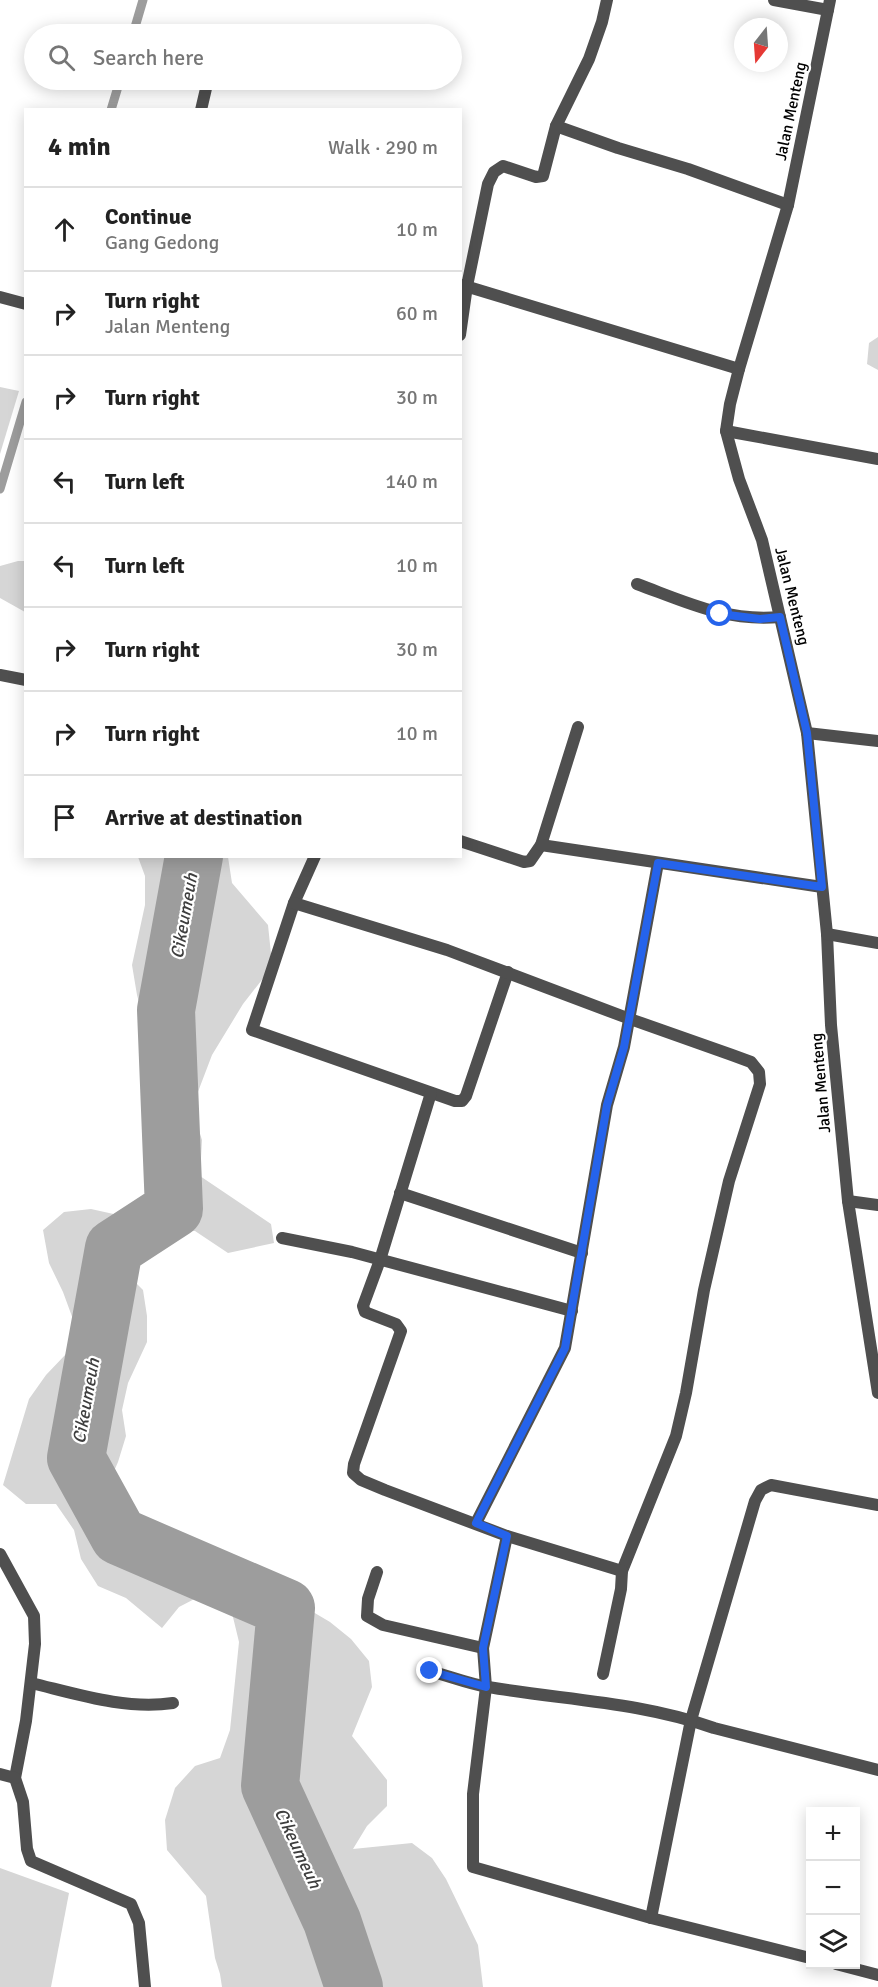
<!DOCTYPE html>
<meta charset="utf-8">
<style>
:root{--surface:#fff;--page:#f2f2f2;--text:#222;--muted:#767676;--line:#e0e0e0}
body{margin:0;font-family:Signika,sans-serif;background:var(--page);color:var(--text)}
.controls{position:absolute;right:18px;bottom:18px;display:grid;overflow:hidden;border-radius:0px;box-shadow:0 3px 15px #0003}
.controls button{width:54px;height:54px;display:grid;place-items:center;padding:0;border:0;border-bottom:2px solid var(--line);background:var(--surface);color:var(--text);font:30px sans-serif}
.compass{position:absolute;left:734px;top:18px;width:54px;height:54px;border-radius:50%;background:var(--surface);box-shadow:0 3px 15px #0003;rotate:197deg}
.stop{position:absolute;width:18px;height:18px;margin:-14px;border:4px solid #2563eb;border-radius:50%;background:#fff}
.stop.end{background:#2563eb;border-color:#fff;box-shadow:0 2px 6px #0008}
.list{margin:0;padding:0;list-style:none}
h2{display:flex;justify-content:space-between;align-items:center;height:78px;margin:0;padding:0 24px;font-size:26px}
h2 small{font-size:20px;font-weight:400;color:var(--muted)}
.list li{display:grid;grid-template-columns:39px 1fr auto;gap:18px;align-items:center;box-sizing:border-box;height:84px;padding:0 24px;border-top:2px solid var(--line)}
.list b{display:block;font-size:22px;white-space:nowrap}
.list p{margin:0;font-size:20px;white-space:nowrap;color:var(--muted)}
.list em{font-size:20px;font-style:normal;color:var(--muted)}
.icon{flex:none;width:33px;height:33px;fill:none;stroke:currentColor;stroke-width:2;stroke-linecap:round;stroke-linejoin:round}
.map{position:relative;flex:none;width:878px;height:1987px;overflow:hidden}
.search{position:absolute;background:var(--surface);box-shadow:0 3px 15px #0003;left:24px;top:24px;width:438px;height:66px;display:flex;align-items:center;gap:15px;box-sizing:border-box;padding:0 21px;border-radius:33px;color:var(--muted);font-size:22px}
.panel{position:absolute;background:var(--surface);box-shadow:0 3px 15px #0003;left:24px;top:108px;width:438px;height:750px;border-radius:0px}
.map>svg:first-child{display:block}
.green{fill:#d6d6d6}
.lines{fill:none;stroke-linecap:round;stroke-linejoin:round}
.stream{stroke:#9d9d9d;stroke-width:9}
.river{stroke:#9d9d9d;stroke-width:58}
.street{stroke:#4f4f4f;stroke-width:12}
.route{stroke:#2563eb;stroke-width:8}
.labels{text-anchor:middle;stroke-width:4.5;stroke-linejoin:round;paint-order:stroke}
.street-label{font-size:16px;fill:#000;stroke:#fff}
.water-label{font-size:18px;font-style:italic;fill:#3e3e3e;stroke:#fff}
</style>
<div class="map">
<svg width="878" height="1987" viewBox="0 0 878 1987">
<rect width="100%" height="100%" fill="#fff"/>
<g class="green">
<path d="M878 337V370L867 364 869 343Z"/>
<path d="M0 387 19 391 0 454Z"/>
<path d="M18 561H25V612L0 598V566Z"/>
<path d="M138 857H228L232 883 268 925 271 954 268 972 243 1004 212 1055 196 1097 195 1118 202 1140 200 1176 271 1224 274 1243 228 1253 195 1231H172L125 1272 143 1290 147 1316V1342L128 1383 122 1410 126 1436 118 1462 107 1487 109 1513 119 1536 132 1558 159 1562H186L213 1568 262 1590 286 1608 308 1609 330 1622 351 1639 369 1661 372 1687 352 1736 387 1780V1806L367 1826 353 1849 412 1843 432 1858 446 1879 478 1945 483 1987H222L220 1974 215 1958 206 1896 167 1850 165 1820 175 1788 195 1766 220 1758 230 1730 239 1642 232 1613 206 1593 179 1607 162 1628 126 1598 98 1586 81 1559 74 1530 56 1504H26L3 1485 29 1399 46 1375 66 1354 74 1322 63 1292 49 1263 43 1230 64 1212 91 1209 118 1215 142 1202 153 1174 150 1146 162 1086 156 1055 145 1025 137 995 132 965 145 905V876Z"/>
<path d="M0 1868 69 1893 51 1987H0Z"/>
</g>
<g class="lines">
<g class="stream">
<path d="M133 34 143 0"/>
<path d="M111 110 120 80"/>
<path d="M0 489 26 402"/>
</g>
<path class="river" d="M194 856 166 1010 174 1209 114 1248 76 1458 119 1536 286 1608 270 1786 332 1921 354 1987"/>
<g class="street">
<path d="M774 0 828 10"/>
<path d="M830 0 788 205 739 369 730 404 726 431 739 479 762 540 807 733 827 934 831 1025 848 1201 878 1393"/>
<path d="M201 110 208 80"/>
<path d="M556 126 618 148 688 169 788 205"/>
<path d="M462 285 739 369"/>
<path d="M0 297 26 304"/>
<path d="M460 335 467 286 488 184 494 172 503 166 536 177 543 176 556 126 589 59 602 22 607 0"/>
<path d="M726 431 878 459"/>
<path d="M637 584C686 602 726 622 780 617"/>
<path d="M0 675 26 680"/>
<path d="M807 733 878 741"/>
<path d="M460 841 524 862 530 861 541 845 578 727"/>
<path d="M541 845 822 887"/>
<path d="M315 856 294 903 252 1030 455 1101H462L466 1096 508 972"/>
<path d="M294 903 447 950 630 1019 732 1055 751 1062 759 1072 760 1084 729 1181 704 1290 686 1393 676 1436 622 1571 621 1589 603 1674"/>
<path d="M827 934 878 943"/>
<path d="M431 1093 380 1260 363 1306 365 1312 396 1324 401 1331 354 1464 353 1473 361 1480 385 1490 507 1536 622 1571"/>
<path d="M400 1193 582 1253"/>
<path d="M848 1201 878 1205"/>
<path d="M282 1238 352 1252 572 1311"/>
<path d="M476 1523 565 1348 607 1105 624 1047 658 863"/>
<path d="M507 1536 483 1648 486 1687 473 1794V1867L651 1918 810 1958"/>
<path d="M0 1554 34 1616 35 1644 26 1721 15 1778 23 1802 27 1849 31 1861 131 1904 139 1923 145 1987"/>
<path d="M377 1572 368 1599 367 1616 383 1625 483 1648"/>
<path d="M430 1671C449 1676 469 1684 488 1687 564 1700 641 1702 714 1728L878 1770"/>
<path d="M31 1683C77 1694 125 1710 173 1703"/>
<path d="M0 1774 15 1778"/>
<path d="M651 1918 691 1720 755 1501 761 1490 771 1485 878 1505"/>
<path d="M836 1964 878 1975"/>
</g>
</g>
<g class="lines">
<path class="route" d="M430 1671 486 1687 483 1648 507 1536 476 1523 565 1348 607 1105 624 1047 658 863 822 887 807 733 780 617 760 619 720 614"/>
</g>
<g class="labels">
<g class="street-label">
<text transform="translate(790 111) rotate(-78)" y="6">Jalan Menteng</text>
<text transform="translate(793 596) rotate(76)" y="6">Jalan Menteng</text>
<text transform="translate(820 1083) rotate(-95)" y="6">Jalan Menteng</text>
</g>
<g class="water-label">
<text transform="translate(184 916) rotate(-80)" y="6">Cikeumeuh</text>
<text transform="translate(86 1401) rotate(-80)" y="6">Cikeumeuh</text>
<text transform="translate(298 1848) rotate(65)" y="6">Cikeumeuh</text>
</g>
</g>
</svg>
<div class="controls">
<button>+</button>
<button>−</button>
<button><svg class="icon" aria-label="layers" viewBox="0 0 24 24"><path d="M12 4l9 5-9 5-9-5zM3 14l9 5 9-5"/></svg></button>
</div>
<svg class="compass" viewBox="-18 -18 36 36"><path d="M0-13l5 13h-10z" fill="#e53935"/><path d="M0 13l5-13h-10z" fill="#767676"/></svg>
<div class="stop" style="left:720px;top:614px"></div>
<div class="stop end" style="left:430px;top:1671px"></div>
<div class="search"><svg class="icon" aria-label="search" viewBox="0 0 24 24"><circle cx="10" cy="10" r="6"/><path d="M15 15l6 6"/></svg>Search here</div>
<section class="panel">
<h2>4 min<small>Walk · 290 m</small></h2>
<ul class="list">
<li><svg class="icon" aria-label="ahead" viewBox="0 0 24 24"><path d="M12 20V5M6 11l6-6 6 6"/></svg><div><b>Continue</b><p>Gang Gedong</p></div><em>10 m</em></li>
<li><svg class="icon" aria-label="right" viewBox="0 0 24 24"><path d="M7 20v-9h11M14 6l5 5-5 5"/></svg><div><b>Turn right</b><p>Jalan Menteng</p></div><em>60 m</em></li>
<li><svg class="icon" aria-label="right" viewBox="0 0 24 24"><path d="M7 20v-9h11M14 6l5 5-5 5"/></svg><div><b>Turn right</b></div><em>30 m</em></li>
<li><svg class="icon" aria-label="left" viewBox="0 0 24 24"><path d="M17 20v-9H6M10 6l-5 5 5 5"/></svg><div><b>Turn left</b></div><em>140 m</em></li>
<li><svg class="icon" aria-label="left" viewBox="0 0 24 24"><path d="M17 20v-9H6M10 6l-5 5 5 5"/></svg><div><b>Turn left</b></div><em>10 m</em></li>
<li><svg class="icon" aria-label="right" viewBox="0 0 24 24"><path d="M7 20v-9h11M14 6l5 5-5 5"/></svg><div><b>Turn right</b></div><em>30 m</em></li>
<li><svg class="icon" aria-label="right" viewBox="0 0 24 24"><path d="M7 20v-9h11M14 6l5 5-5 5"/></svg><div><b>Turn right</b></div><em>10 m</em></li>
<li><svg class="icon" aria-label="arrive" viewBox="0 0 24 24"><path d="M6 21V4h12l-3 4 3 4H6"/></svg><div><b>Arrive at destination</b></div></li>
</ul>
</section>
</div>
